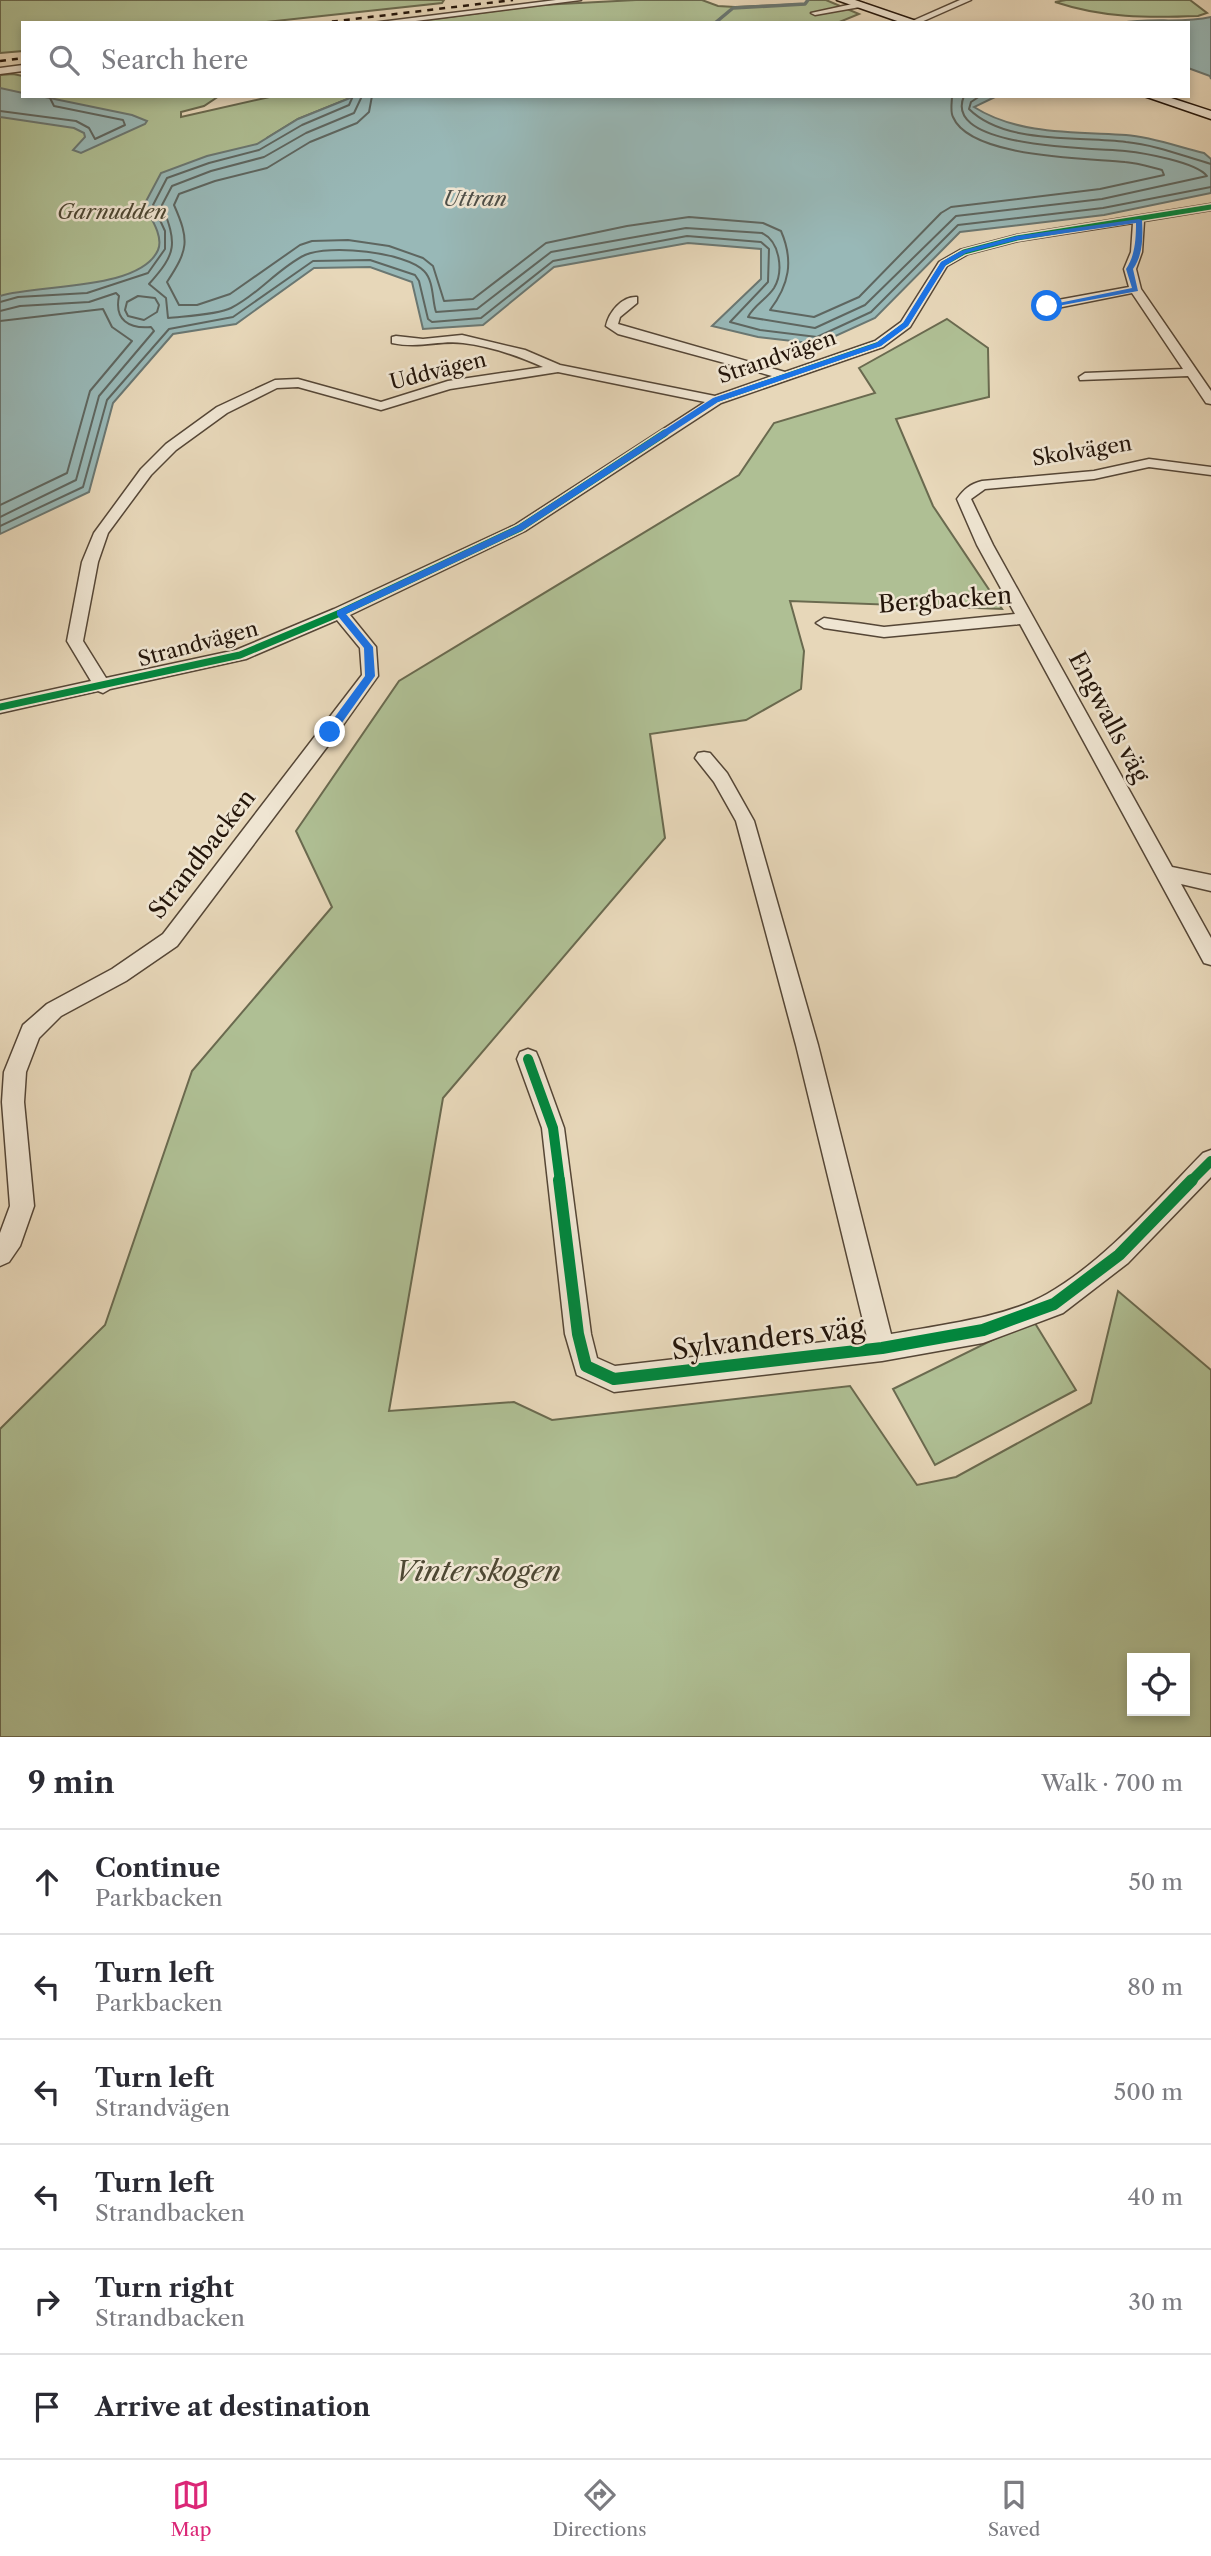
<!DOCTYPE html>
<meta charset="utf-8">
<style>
:root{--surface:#fff;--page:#f7f7f7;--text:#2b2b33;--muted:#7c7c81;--line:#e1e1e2;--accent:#db2777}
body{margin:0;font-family:"Libre Caslon Text",serif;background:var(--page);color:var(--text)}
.controls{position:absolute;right:21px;bottom:21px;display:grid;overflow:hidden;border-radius:0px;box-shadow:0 4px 10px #0003}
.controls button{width:63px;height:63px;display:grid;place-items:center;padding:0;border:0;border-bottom:2px solid var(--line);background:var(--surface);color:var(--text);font:35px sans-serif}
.stop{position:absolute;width:21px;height:21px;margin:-16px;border:5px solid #1a73e8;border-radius:50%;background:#fff}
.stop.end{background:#1a73e8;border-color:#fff;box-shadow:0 2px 7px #0008}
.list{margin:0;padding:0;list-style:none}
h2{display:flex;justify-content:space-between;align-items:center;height:91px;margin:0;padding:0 28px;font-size:30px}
h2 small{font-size:23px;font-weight:400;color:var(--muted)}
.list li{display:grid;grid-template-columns:46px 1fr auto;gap:21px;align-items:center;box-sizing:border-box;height:105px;padding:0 28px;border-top:2px solid var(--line)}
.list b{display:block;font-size:26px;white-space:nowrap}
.list p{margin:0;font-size:23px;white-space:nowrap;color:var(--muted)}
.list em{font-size:23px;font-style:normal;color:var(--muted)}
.icon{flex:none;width:38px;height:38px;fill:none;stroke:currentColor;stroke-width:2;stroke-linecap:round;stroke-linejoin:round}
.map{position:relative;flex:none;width:1211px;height:1737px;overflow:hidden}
.search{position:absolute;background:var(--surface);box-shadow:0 4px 10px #0003;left:21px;right:21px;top:21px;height:77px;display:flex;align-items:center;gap:18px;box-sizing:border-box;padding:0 24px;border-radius:0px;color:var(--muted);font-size:26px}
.sheet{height:721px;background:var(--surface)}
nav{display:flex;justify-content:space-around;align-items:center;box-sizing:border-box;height:98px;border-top:2px solid var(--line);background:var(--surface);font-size:19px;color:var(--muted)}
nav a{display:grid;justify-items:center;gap:4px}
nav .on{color:var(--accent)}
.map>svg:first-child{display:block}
.green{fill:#afbf94;stroke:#6a6a4f;stroke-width:2;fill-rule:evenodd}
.water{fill:#98b8b7;stroke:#6a7772;stroke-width:2}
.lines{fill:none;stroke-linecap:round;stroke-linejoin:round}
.shore{stroke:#5e6660;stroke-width:2}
.stream{stroke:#6a7772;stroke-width:3.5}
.street-casing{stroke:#554636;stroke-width:3}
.secondary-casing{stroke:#24150a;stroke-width:3}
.street{fill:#efe5d2;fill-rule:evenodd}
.secondary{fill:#efe5d2;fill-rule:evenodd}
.rail{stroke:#24150a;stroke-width:2.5;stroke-dasharray:6 6;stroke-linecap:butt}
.cycleway-far3-casing{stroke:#efe5d2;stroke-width:8}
.cycleway-far2-casing{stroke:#efe5d2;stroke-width:10}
.cycleway-far1-casing{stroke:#efe5d2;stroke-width:14}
.cycleway-casing{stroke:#efe5d2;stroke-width:17}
.cycleway-far3{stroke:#00873e;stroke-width:5}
.cycleway-far2{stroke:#00873e;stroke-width:7}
.cycleway-far1{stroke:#00873e;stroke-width:10}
.cycleway{stroke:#00873e;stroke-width:12}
.route{fill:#1a73e8}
.labels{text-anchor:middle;stroke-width:5;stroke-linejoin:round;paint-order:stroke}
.far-water-label{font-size:21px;font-style:italic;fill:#4d4e47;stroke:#efe5d2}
.far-park-label{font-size:21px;font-style:italic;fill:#4e4833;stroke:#efe5d2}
.far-street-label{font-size:21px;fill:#24150a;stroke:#efe5d2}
.street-label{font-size:24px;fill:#24150a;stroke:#efe5d2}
.near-street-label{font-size:28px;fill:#24150a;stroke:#efe5d2}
.near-park-label{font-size:28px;font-style:italic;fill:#4e4833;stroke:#efe5d2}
</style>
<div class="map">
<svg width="1211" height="1737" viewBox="0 0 1211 1737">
<rect width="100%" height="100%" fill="#e7d7b9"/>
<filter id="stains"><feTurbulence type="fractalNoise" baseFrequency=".00286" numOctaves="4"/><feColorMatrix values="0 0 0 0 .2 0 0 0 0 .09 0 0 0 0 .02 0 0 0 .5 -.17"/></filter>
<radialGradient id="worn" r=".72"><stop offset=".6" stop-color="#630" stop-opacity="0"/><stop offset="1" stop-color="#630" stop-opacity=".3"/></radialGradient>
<g class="green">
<path d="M0 0H444L442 3 257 23H23V51L0 53Z"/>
<path d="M636 0H702L718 6 735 7 805 4 808 0H826L859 14 837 23H402L541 5Z"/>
<path d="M1066 0H1190L1207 13 1198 16C1147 18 1103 18 1055 2Z"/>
<path d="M13 74 23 76V96H219L204 106 181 112V117L274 96H355L298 119 267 138 197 295 0 480V75Z"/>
<path d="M947 319 988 348 989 397 896 419 933 506 1002 609 790 601 804 651 801 689 746 720 650 734 665 838 443 1098 389 1411 514 1402 552 1420 850 1386 917 1485 956 1477 1091 1403 1118 1291 1211 1370V1737H0V1429L105 1325 192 1071 332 907 296 831 399 681 739 475 774 423 875 393 859 368ZM1132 1658H1185V1711H1132Z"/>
<path d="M1033 1320 1076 1390 935 1465 893 1389Z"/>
</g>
<g class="water">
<path d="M1211 17V79L1210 76 1188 68V23H1121C1151 17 1181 24 1211 17Z"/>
<path d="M0 88 23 93V96H40L132 115 147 121 145 124 81 153 73 150 85 137 84 133 74 128 0 117Z"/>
<path d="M355 96H997L974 107C1018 135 1076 132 1126 135 1152 137 1179 147 1204 153L1211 159V193L1104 215 960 232 875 318 818 344 758 337 712 326 761 279V249L688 243 554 267 483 325 423 329 412 282 370 267 314 268 236 324 173 334 113 403 89 492 0 534V296C37 284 140 291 158 250 164 236 150 217 144 205L161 173 207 156 257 144 298 119Z"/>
</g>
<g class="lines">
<g class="shore">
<path d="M362 96 354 113 306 133 264 157 211 171 172 186 162 205C177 244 177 253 149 284L166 298 168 318C185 316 217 315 231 308 258 295 278 268 305 255 329 244 406 252 424 271 434 281 432 300 436 312L477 309 551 252 686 228 762 233C780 242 784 271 774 288 767 299 754 305 748 317L815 328 865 305 956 216 1102 199 1207 176C1196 162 1144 153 1125 151 1097 148 941 149 964 96"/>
<path d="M372 96 369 112 357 123 310 142 267 168 215 181 179 194 174 205C190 241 188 250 167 282L179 305H197L230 294 300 245 312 241 348 240 389 246 423 258 433 266 444 301 473 299 546 243 627 226 689 217 763 223 781 231C794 261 789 285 770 310L814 317 859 297 941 213 951 207 1100 189 1164 175 1162 170C1150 167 1138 163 1125 162 1087 158 970 158 953 117 950 112 952 102 952 96"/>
<path d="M980 96 971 102 969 109C1005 145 1079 136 1126 142 1156 145 1183 156 1211 164"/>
<path d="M0 111 76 121 89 128 95 139 125 125 123 120 54 106 49 96"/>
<path d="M138 296 155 298 159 305 157 312 144 320 128 316 125 310 127 302Z"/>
<path d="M0 302 18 297 87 293 148 273 165 249V231L153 205 167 178 209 163 259 150 302 125 349 105 353 96"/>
<path d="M0 311 20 306 89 302 116 293 119 296C114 320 129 329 151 327L154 331 99 396 76 480 0 517"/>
<path d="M0 321 103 309 112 327 132 341 90 391 67 473 0 505"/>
<path d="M0 526 83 487 107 400 169 329 233 317 313 261 370 260 415 275 419 281 428 319 432 322 481 318 553 261 687 236 761 242 769 249 768 282 730 322 760 330 817 337 871 312 958 225 1103 208 1211 187"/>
</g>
<path class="stream" d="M715 23 733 8 805 4 808 0"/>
<g class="street-casing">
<g id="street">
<path d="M556 0H581L400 23H372Z"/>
<path d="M960 0H971L919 23 910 22Z"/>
<path d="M857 3 860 7 815 15 811 13Z"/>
<path d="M23 65V71L0 74V68Z"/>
<path d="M1211 204V210L1144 221 1142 252 1136 269 1141 289 1211 391V404L1206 403 1188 376 1080 380 1079 377 1085 373 1183 369 1132 293 1047 310 1041 306 1047 302 1129 287 1124 269 1131 252 1133 223 1018 241 968 254 947 266 910 327 883 347 721 403 525 531 350 615 376 647 378 676 336 735 177 946 126 981 61 1016 39 1038 26 1072 24 1102 34 1206 20 1246 9 1262 0 1266V1233L10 1206 2 1102 4 1072 23 1025 47 1004 112 969 163 934 362 675 360 648 337 620 246 659 110 689 103 693 98 691 0 713V701L91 681 67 641 82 562 94 533 141 469 166 444 217 407 275 380 298 379 381 402 448 381 543 367C518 356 490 346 463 343 439 340 420 349 392 343V337L396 336 423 339 462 335 525 350 560 365 715 396 772 376 618 334 606 326C609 312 622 296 637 297V303L620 317 618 324 785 372 875 341 901 322 939 262 960 250 1017 235ZM558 372 705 402 515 525 334 609 236 650 106 678 83 641 98 562 108 533 151 475 176 450 227 413 277 388 298 387 381 410 450 389Z"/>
<path d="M1149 459 1211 467V475L1149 467 1094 479 985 489 971 499 993 545 1172 867 1211 875V891L1181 884 1211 938V965L1204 963 1020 624 884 637 824 628 816 623 824 618 884 627 1015 614 977 545 957 499C964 489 970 484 982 481L1094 471Z"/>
<path d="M704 752 710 753 727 773 754 821 818 1045 891 1334C939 1325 1005 1318 1047 1294 1105 1261 1156 1201 1203 1153L1211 1150V1177L1128 1263 1063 1313 983 1343 882 1361 614 1392 577 1375 565 1334 542 1128 517 1059 520 1052 528 1049 536 1052 539 1059 564 1128 591 1334 597 1358 615 1366 867 1337 796 1045 736 821 714 782 695 758 698 753Z"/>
</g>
</g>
<g class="secondary-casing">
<g id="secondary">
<path d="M837 0H855L922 23H903Z"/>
<path d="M1144 96H1165L1211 111V119Z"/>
</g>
</g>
<use href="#street" class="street"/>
<use href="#secondary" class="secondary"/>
<g class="rail">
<path d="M320 23 513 0"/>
<path d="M0 61 23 58"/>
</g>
<g class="cycleway-far3-casing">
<path id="cycleway-far3" d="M662 435 716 400 879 344 906 324 943 264 964 252 1017 238 1211 207"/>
</g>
<g class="cycleway-far2-casing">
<path id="cycleway-far2" d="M0 707 240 655 340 613 520 528 665 433"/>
</g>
<g class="cycleway-far1-casing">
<g id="cycleway-far1">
<path d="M528 1059 553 1128 560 1182"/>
<path d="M1190 1182 1211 1161"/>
</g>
</g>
<g class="cycleway-casing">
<path id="cycleway" d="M559 1180 578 1334 586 1366 614 1379 882 1348 983 1330 1054 1304 1119 1255 1192 1180"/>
</g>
<use href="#cycleway-far3" class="cycleway-far3"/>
<use href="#cycleway-far2" class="cycleway-far2"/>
<use href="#cycleway-far1" class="cycleway-far1"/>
<use href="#cycleway" class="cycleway"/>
</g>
<path class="route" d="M1139 219 1142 220C1143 237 1143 255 1133 269L1138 291 1047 308 1044 306 1132 288 1126 269C1135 256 1136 239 1136 223L1017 240 966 253 946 265 908 326 881 346 718 402 523 530 346 614 373 647 375 676 334 734H326V729L365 676 364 648 337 615V611L517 526 713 398 876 343 903 323 941 262 961 251 1017 236Z"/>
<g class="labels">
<g class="far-water-label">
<text x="475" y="206">Uttran</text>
</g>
<g class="far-park-label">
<text x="112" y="219">Garnudden</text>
</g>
<g class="far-street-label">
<text transform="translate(777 357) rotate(-19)" y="7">Strandvägen</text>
<text transform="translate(438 371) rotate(-14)" y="7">Uddvägen</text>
<text transform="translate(1082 451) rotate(-9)" y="7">Skolvägen</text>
<text transform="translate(198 644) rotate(-15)" y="7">Strandvägen</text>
</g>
<g class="street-label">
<text transform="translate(945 600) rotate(-4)" y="8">Bergbacken</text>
<text transform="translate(1109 717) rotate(62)" y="8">Engwalls väg</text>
<text transform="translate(202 854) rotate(-52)" y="8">Strandbacken</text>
</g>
<g class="near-street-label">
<text transform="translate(768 1338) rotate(-7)" y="10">Sylvanders väg</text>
</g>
<g class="near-park-label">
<text x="478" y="1581">Vinterskogen</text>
</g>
</g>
<rect width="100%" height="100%" filter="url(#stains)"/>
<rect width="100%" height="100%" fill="url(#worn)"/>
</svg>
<div class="controls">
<button><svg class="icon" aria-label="locate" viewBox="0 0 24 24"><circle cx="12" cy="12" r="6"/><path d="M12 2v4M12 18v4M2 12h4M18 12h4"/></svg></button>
</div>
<div class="stop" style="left:1047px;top:306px"></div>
<div class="stop end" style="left:330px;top:732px"></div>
<div class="search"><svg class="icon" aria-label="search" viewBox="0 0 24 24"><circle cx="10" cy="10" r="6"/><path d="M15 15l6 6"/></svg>Search here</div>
</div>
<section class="sheet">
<h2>9 min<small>Walk · 700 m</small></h2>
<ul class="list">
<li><svg class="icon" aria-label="ahead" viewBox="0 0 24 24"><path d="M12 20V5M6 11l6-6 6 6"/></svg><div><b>Continue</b><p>Parkbacken</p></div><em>50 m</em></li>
<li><svg class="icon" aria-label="left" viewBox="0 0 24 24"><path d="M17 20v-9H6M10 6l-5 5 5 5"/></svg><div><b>Turn left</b><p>Parkbacken</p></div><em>80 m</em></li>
<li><svg class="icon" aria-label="left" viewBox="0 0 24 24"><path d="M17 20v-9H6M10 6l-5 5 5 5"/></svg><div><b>Turn left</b><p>Strandvägen</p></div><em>500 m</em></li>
<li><svg class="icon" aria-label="left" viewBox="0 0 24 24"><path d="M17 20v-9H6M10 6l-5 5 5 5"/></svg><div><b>Turn left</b><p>Strandbacken</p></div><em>40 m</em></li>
<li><svg class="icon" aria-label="right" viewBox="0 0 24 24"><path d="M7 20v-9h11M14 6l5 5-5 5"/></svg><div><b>Turn right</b><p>Strandbacken</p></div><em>30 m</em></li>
<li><svg class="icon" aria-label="arrive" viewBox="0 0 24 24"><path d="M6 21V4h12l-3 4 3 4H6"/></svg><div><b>Arrive at destination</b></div></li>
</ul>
</section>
<nav>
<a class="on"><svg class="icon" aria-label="map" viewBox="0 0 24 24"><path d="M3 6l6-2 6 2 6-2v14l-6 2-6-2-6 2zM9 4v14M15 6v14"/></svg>Map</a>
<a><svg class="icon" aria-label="directions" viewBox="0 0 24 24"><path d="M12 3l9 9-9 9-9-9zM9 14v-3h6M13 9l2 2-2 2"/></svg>Directions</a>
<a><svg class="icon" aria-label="saved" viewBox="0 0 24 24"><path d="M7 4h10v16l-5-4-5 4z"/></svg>Saved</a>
</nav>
